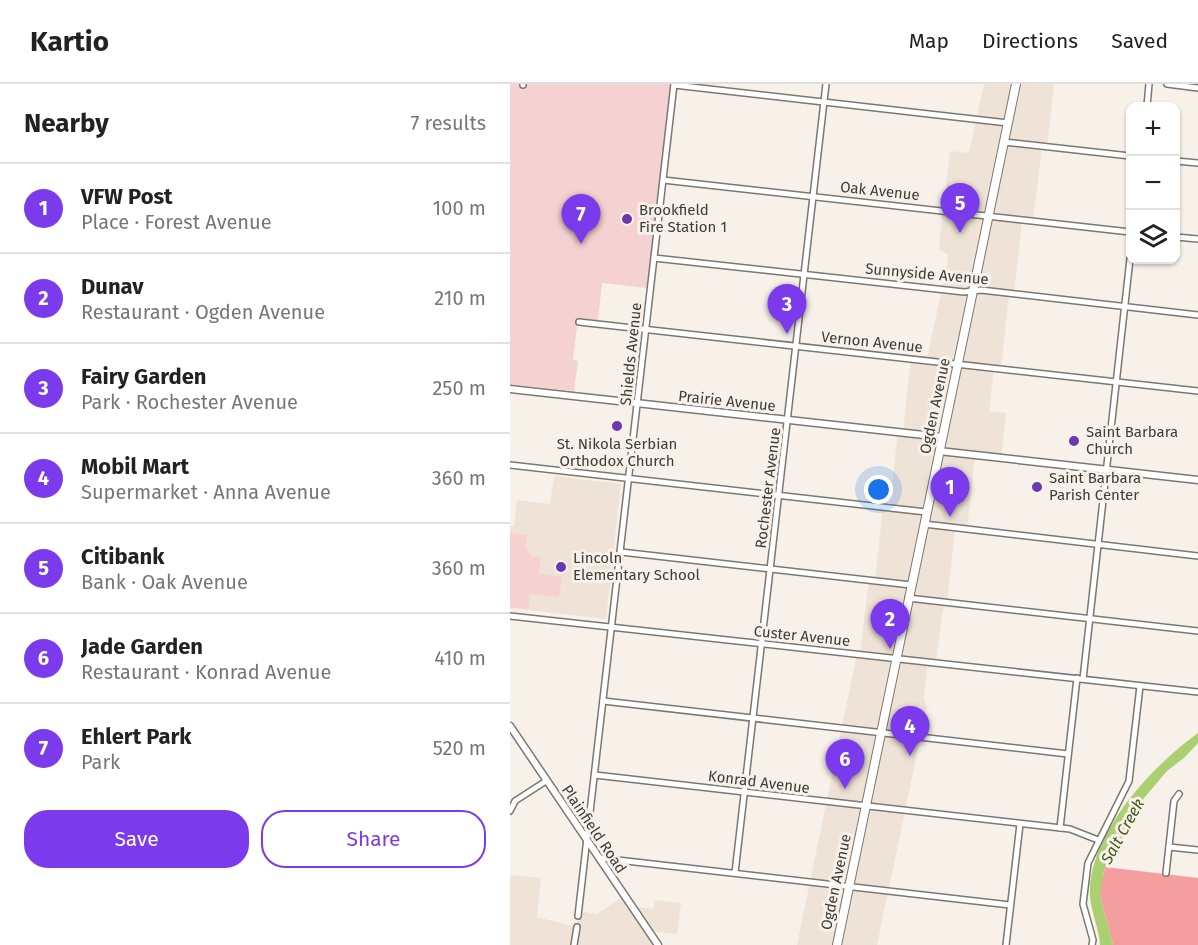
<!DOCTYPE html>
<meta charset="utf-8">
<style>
:root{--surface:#fff;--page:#f6f6f6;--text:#222;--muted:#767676;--line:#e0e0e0;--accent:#7c3aed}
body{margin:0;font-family:"Fira Sans",sans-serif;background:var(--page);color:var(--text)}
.controls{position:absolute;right:18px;top:18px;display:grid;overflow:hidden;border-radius:12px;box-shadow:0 2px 4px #0004}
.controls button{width:54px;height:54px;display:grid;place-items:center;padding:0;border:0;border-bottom:2px solid var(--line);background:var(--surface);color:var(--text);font:30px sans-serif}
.you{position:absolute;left:369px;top:406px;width:21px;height:21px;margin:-15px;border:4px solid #fff;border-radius:50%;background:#1a73e8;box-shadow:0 0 0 9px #1a73e833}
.badge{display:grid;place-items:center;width:39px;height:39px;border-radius:50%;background:var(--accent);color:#fff;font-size:20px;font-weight:700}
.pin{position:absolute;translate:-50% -50px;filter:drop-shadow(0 2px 3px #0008)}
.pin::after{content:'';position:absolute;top:32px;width:21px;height:18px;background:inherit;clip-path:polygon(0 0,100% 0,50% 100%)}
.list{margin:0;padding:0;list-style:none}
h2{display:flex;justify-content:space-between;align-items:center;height:78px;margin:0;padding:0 24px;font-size:26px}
h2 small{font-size:20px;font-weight:400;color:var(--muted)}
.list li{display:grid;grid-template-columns:39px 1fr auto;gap:18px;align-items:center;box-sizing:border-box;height:90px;padding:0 24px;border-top:2px solid var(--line)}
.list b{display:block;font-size:22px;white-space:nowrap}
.list p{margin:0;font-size:20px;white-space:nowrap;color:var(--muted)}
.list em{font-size:20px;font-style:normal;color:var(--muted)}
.actions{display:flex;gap:12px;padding:18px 24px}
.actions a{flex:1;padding:14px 0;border:2px solid var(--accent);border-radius:24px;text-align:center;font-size:21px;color:var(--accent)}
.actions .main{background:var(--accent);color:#fff}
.icon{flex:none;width:33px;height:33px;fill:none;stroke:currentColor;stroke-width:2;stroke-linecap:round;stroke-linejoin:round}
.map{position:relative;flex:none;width:688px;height:861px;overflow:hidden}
header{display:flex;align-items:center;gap:36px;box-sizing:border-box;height:84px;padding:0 30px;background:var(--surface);border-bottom:2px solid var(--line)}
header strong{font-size:28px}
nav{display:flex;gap:33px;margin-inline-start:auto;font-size:21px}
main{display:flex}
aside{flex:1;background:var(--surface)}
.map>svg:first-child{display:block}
.built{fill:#eee3d6}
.green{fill:#f5d1d1}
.forest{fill:#f59e9f}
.water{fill:#aad071}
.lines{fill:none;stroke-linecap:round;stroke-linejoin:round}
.minor-casing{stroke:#7c7770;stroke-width:8}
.tertiary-casing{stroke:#7c7770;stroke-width:9}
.primary-casing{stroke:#7c7770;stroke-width:10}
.minor{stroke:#fff;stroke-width:5}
.tertiary{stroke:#fff;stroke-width:6}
.primary{stroke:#fff;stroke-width:8}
.poi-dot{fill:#6a39b0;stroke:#f7f1e9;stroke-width:2}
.labels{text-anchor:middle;stroke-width:6;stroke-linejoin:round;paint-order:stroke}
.street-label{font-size:15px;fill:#3e3c39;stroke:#f7f1e9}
.poi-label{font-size:15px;fill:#3e3c39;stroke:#f7f1e9;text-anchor:start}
.water-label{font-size:16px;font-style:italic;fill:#435b19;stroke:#f7f1e9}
</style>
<header>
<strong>Kartio</strong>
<nav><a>Map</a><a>Directions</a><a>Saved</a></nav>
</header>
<main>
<aside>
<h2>Nearby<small>7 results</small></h2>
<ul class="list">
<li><span class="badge">1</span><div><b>VFW Post</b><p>Place · Forest Avenue</p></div><em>100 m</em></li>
<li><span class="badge">2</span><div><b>Dunav</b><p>Restaurant · Ogden Avenue</p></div><em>210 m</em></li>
<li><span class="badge">3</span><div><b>Fairy Garden</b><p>Park · Rochester Avenue</p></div><em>250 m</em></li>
<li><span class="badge">4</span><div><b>Mobil Mart</b><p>Supermarket · Anna Avenue</p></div><em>360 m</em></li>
<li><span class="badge">5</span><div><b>Citibank</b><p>Bank · Oak Avenue</p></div><em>360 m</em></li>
<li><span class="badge">6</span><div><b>Jade Garden</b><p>Restaurant · Konrad Avenue</p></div><em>410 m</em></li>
<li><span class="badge">7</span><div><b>Ehlert Park</b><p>Park</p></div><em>520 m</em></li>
</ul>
<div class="actions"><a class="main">Save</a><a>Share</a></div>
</aside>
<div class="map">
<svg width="688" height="861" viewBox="0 0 688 861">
<rect width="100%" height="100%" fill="#f7f1e9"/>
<g class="built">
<path d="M474 0H544L537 62H532L523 137 512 136 504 210H499L491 284H484L479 327 496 329 491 374 465 371 457 445 445 444 438 511 433 527 425 584 417 583 414 615 417 622 367 861H287L347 570H350L359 497H365L373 423H379L388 348H393L401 274 417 275 438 177 437 170 430 166 429 162 440 67 459 69Z"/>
<path d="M44 392 111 400 96 535 0 524V442H4L7 416 40 420Z"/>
<path d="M0 791 31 794 27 833 66 843 68 832 74 828 87 830 113 812 120 822 143 825 145 816 171 819 167 850 139 847 148 861H0Z"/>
</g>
<g class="green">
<path d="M0 0H161L137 204 92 199 88 236 68 234 63 276 68 277 64 307 0 300Z"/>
<path d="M0 449 17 451 15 464 21 472 31 473 29 490 52 493 49 513 20 510 18 525 0 523Z"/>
</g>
<path class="forest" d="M595 783 688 794V861H603L590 811V804Z"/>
<path class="water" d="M688 649V659L675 673 657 687 629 720 613 754 602 768 594 786 590 811 603 861H590C589 844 581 828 580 812 577 751 642 682 688 649Z"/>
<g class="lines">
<g class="minor-casing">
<g id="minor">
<path d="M657 0 688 4"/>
<path d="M13 1V0"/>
<path d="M164 1 498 39"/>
<path d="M637 22 639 0"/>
<path d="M494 58 620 72"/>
<path d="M666 77 688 79"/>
<path d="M153 96 620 148"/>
<path d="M666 153 688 155"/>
<path d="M144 174 454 208 471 206 688 231"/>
<path d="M69 238 688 307"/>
<path d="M0 381 416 428"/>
<path d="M414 440 688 472"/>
<path d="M111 468 401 501"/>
<path d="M398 514 688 547"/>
<path d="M0 532 688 608"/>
<path d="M573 595 620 175"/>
<path d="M93 617 558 670"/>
<path d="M85 691 560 745 588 756"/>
<path d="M0 727 5 717 36 697"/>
<path d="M550 744 567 594"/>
<path d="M659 763 688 766"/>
<path d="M90 774 500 821"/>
<path d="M225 789 316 0"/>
<path d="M656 789 664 717 669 710"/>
<path d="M68 832 164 0"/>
<path d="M64 861 67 843"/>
<path d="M496 861 510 740"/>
<path d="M582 861 583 856 573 820 578 779 619 697 630 602"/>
</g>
</g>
<g class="tertiary-casing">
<g id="tertiary">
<path d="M0 305 432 353"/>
<path d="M429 367 688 396"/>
<path d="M0 642 148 861"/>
</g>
</g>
<g class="primary-casing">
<path id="primary" d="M327 861 506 0"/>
</g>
<use href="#minor" class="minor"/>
<use href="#tertiary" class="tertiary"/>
<use href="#primary" class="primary"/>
</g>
<g class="poi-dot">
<circle cx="117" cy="135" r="6"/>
<circle cx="107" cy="342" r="6"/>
<circle cx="564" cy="357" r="6"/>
<circle cx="527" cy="403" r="6"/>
<circle cx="51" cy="483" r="6"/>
</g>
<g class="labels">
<g class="street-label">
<text transform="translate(370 107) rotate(6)" y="5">Oak Avenue</text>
<text transform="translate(417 190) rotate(5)" y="5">Sunnyside Avenue</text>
<text transform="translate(362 258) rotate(6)" y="5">Vernon Avenue</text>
<text transform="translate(121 270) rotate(-84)" y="5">Shields Avenue</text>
<text transform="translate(217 317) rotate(6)" y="5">Prairie Avenue</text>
<text transform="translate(425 322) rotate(-78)" y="5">Ogden Avenue</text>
<text transform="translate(258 404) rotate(-83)" y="5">Rochester Avenue</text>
<text transform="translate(292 552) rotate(6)" y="5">Custer Avenue</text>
<text transform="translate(249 698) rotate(7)" y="5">Konrad Avenue</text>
<text transform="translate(84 745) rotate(56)" y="5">Plainfield Road</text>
<text transform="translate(326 798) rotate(-78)" y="5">Ogden Avenue</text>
</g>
<g class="poi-label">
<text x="129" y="131">Brookfield<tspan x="129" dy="17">Fire Station 1</tspan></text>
<text x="576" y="353">Saint Barbara<tspan x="576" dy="17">Church</tspan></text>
<text x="107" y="365" text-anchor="middle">St. Nikola Serbian<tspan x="107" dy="17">Orthodox Church</tspan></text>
<text x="539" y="399">Saint Barbara<tspan x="539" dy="17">Parish Center</tspan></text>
<text x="63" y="479">Lincoln<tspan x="63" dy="17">Elementary School</tspan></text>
</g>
<g class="water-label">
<text transform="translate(612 747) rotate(-61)" y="6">Salt Creek</text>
</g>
</g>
</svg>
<div class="controls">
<button>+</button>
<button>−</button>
<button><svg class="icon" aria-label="layers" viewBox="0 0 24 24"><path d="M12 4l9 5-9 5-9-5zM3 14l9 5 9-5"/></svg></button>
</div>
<div class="you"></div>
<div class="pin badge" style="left:440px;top:433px">1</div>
<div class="pin badge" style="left:380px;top:565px">2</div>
<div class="pin badge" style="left:277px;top:250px">3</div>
<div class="pin badge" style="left:400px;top:672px">4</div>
<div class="pin badge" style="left:450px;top:149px">5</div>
<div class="pin badge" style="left:335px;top:705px">6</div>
<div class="pin badge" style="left:71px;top:160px">7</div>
</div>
</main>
